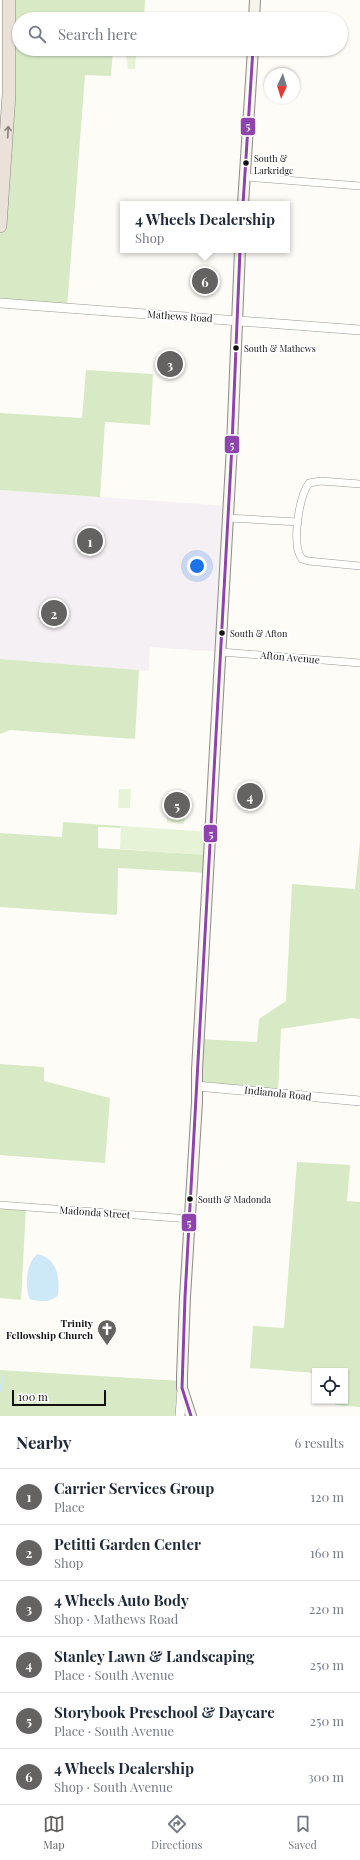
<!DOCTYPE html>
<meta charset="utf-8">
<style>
:root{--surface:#fff;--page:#f6f6f7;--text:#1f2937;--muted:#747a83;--line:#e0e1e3;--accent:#646362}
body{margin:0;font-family:"Playfair Display",serif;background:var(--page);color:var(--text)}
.controls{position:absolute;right:12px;bottom:12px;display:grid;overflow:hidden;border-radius:0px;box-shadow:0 1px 3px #0004}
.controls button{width:36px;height:36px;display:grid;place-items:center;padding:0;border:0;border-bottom:1px solid var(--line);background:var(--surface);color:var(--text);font:20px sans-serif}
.compass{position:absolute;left:264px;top:68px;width:36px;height:36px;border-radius:50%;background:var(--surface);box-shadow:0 1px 3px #0004;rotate:184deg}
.scale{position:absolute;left:12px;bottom:10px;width:94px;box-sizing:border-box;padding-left:4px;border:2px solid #111;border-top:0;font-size:11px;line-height:14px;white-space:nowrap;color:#111;-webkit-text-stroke:3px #fff;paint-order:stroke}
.you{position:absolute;left:197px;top:566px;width:14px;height:14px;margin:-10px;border:3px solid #fff;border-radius:50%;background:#1a73e8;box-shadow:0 0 0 6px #1a73e833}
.badge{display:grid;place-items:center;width:26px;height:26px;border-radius:50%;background:var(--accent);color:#fff;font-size:13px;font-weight:700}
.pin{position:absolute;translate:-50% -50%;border:2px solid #fff;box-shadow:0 1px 4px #0006}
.popup{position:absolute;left:120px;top:201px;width:170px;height:52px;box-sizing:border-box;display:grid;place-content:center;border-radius:0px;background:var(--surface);filter:drop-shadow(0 1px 3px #0005);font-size:13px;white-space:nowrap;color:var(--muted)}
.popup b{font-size:15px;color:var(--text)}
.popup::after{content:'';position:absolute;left:50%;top:100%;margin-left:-8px;border:8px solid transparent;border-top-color:var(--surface)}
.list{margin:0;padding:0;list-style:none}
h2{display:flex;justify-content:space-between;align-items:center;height:52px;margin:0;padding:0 16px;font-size:17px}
h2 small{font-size:13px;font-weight:400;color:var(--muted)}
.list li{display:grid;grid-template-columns:26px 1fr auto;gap:12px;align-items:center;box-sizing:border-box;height:56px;padding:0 16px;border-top:1px solid var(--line)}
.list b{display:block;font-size:15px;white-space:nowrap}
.list p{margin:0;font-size:13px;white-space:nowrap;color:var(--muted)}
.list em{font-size:13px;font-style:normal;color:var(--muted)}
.icon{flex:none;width:22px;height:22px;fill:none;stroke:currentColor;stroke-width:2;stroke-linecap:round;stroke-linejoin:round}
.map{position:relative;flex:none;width:360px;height:1416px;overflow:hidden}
.search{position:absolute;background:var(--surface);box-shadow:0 1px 3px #0004;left:12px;right:12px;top:12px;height:44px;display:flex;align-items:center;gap:10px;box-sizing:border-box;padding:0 14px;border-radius:22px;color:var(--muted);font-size:15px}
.sheet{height:388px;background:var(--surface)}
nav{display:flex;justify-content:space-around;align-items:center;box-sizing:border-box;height:56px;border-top:1px solid var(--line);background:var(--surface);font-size:11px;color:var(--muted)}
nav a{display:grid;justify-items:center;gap:2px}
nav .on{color:var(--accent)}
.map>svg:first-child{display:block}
.industrial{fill:#f5f0f3}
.green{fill:#e7f3d7}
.forest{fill:#d8eac5}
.water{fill:#cde8f7}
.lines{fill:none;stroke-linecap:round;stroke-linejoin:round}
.stream{stroke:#cde8f7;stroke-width:2}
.minor-casing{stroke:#979795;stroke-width:8}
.tertiary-casing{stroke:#979795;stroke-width:10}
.secondary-casing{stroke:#8e8d8b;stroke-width:12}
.motorway-casing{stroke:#858482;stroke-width:14}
.minor{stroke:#fffffe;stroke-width:7}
.tertiary{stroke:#fffffe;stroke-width:9}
.secondary{stroke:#f6f4eb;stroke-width:10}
.motorway{stroke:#eae1d8;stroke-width:13}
.bus-1-casing{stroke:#fff;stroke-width:6}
.bus-1{stroke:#8e44ad;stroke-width:3}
.oneway{stroke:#88837e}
.bus-dot{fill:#111;stroke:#fff;stroke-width:1.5}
.labels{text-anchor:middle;stroke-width:4;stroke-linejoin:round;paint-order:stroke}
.bus-label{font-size:9px;fill:#111;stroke:#fff;text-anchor:start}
.street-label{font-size:10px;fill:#111;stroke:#fff}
.poi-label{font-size:10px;font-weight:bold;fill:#111;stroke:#fff;text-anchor:end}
.line-badge{stroke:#fff;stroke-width:1.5}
.badge-label{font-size:11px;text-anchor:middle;font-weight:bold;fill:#fff}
</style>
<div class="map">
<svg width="360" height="1416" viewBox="0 0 360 1416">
<rect width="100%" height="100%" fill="#fdfcf7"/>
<path class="industrial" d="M0 490 228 506 221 652 150 647 149 671 0 659Z"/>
<g class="green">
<path d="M129 51 136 53 135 69H128L126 55Z"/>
<path d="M119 789H131L130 808H118Z"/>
<path d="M167 815 185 816 184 824 167 822Z"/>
<path d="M121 826 211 832 210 855 120 849Z"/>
</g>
<g class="forest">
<path d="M9 0H145L144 19 115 17 114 19H19V49H113L111 76 85 75 67 308 0 303V226Z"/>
<path d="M86 370 153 374 150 425 105 422 100 497 0 490V413L82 418Z"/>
<path d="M0 659 139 670 135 739 10 730 0 734Z"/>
<path d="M63 822 121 826 120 828 98 827V848L210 855 209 873 118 868 117 915 0 907V833L62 837Z"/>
<path d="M360 841V1019L352 1018 281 1029 278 1093 197 1086 198 1039 257 1042 259 1019 286 1001 292 884 355 889Z"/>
<path d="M0 1064 44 1067V1081L110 1098 105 1163 0 1155Z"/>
<path d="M297 1162 350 1165 347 1201 360 1202V1407L335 1405V1401H345V1371H315V1373L250 1368 253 1326 284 1328Z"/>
<path d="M0 1205 26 1207 21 1300 0 1298Z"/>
<path d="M0 1370 182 1381 180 1416H0Z"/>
</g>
<path class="water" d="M38 1254C57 1259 60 1277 58 1295 51 1303 39 1302 30 1299 24 1288 26 1261 38 1254Z"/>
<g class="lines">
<path class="stream" d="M0 1391 3 1376"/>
<g class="minor-casing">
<g id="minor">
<path d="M246 177 360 186"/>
<path d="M360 484 321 481 309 483C299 497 291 545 302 559L308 561 360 566"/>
<path d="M228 518 298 522"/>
<path d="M221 652 360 663"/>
<path d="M0 1205 190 1219"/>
</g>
</g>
<g class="tertiary-casing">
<g id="tertiary">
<path d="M0 303 360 330"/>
<path d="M197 1086 360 1101"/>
<path d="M180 1416 182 1390"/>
</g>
</g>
<g class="secondary-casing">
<g id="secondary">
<path d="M254 19 255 0"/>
<path d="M243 204 253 49"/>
<path d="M191 1416 182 1388V1376L185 1297 197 1102V1070L232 445 240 250"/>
</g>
</g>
<g class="motorway-casing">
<path id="motorway" d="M0 226 9 94V0"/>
</g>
<use href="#minor" class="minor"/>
<use href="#tertiary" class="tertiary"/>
<use href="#secondary" class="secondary"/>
<use href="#motorway" class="motorway"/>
<g class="bus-1-casing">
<g id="bus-1">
<path d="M243 204 253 49"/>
<path d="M191 1416 182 1388 185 1297 232 445 240 250"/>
</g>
</g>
<use href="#bus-1" class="bus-1"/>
</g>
<defs><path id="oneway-shaft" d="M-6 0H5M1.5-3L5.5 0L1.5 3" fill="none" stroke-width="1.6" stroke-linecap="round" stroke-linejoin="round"/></defs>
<use class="oneway" href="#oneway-shaft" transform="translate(8 132) rotate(-87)"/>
<defs>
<g id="church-pin" transform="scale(1)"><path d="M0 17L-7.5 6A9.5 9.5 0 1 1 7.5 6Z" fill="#646362" stroke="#fff"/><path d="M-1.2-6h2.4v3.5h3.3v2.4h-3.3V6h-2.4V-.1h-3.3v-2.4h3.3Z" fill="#fff"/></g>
</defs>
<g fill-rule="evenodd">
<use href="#church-pin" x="107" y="1329"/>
</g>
<g class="bus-dot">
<circle cx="246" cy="163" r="3.5"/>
<circle cx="236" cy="348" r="3.5"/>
<circle cx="222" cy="633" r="3.5"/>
<circle cx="190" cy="1199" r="3.5"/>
</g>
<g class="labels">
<g class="bus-label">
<text x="254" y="162">South &amp;<tspan x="254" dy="12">Larkridge</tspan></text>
<text x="244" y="352">South &amp; Mathews</text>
<text x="230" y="637">South &amp; Afton</text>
<text x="198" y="1203">South &amp; Madonda</text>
</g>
<g class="street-label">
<text transform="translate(180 316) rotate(4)" y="4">Mathews Road</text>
<text transform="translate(290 657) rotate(5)" y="4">Afton Avenue</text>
<text transform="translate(278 1093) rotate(6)" y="4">Indianola Road</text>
<text transform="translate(95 1212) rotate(4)" y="4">Madonda Street</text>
</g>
<g class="poi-label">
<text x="93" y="1327">Trinity<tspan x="93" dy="12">Fellowship Church</tspan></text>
</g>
</g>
<g class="line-badge">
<rect x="240" y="117" width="16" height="19" rx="4" fill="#8e44ad"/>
<rect x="224" y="435" width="16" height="19" rx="4" fill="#8e44ad"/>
<rect x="203" y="824" width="15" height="19" rx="4" fill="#8e44ad"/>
<rect x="181" y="1213" width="16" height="19" rx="4" fill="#8e44ad"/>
</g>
<g class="badge-label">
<text x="248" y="130">5</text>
<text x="232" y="449">5</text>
<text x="211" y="838">5</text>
<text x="189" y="1227">5</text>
</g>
</svg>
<div class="controls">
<button><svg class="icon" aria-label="locate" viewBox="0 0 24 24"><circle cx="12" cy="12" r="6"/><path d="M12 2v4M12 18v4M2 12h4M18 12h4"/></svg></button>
</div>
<svg class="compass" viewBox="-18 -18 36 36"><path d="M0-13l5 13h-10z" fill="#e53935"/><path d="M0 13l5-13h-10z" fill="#747a83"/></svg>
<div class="scale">100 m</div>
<div class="you"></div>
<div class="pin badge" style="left:90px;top:541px">1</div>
<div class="pin badge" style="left:54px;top:613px">2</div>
<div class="pin badge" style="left:170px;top:364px">3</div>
<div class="pin badge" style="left:250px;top:796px">4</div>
<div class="pin badge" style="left:177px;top:805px">5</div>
<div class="pin badge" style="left:205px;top:281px">6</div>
<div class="popup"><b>4 Wheels Dealership</b>Shop</div>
<div class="search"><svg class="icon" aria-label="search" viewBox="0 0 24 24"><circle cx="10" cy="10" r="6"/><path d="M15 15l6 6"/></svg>Search here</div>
</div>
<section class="sheet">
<h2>Nearby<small>6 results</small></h2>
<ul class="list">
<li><span class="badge">1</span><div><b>Carrier Services Group</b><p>Place</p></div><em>120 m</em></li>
<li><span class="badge">2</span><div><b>Petitti Garden Center</b><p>Shop</p></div><em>160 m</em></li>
<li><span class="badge">3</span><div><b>4 Wheels Auto Body</b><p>Shop · Mathews Road</p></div><em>220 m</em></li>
<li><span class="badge">4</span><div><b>Stanley Lawn &amp; Landscaping</b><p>Place · South Avenue</p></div><em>250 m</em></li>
<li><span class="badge">5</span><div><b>Storybook Preschool &amp; Daycare</b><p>Place · South Avenue</p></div><em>250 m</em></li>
<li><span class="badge">6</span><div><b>4 Wheels Dealership</b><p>Shop · South Avenue</p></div><em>300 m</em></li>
</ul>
</section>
<nav>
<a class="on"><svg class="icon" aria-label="map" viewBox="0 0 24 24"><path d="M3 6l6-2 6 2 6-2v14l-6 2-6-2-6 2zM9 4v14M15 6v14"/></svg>Map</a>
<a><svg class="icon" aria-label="directions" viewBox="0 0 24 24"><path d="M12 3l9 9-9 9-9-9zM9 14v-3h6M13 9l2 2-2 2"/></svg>Directions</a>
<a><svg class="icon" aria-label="saved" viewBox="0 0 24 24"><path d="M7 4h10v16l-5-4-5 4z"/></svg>Saved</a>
</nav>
